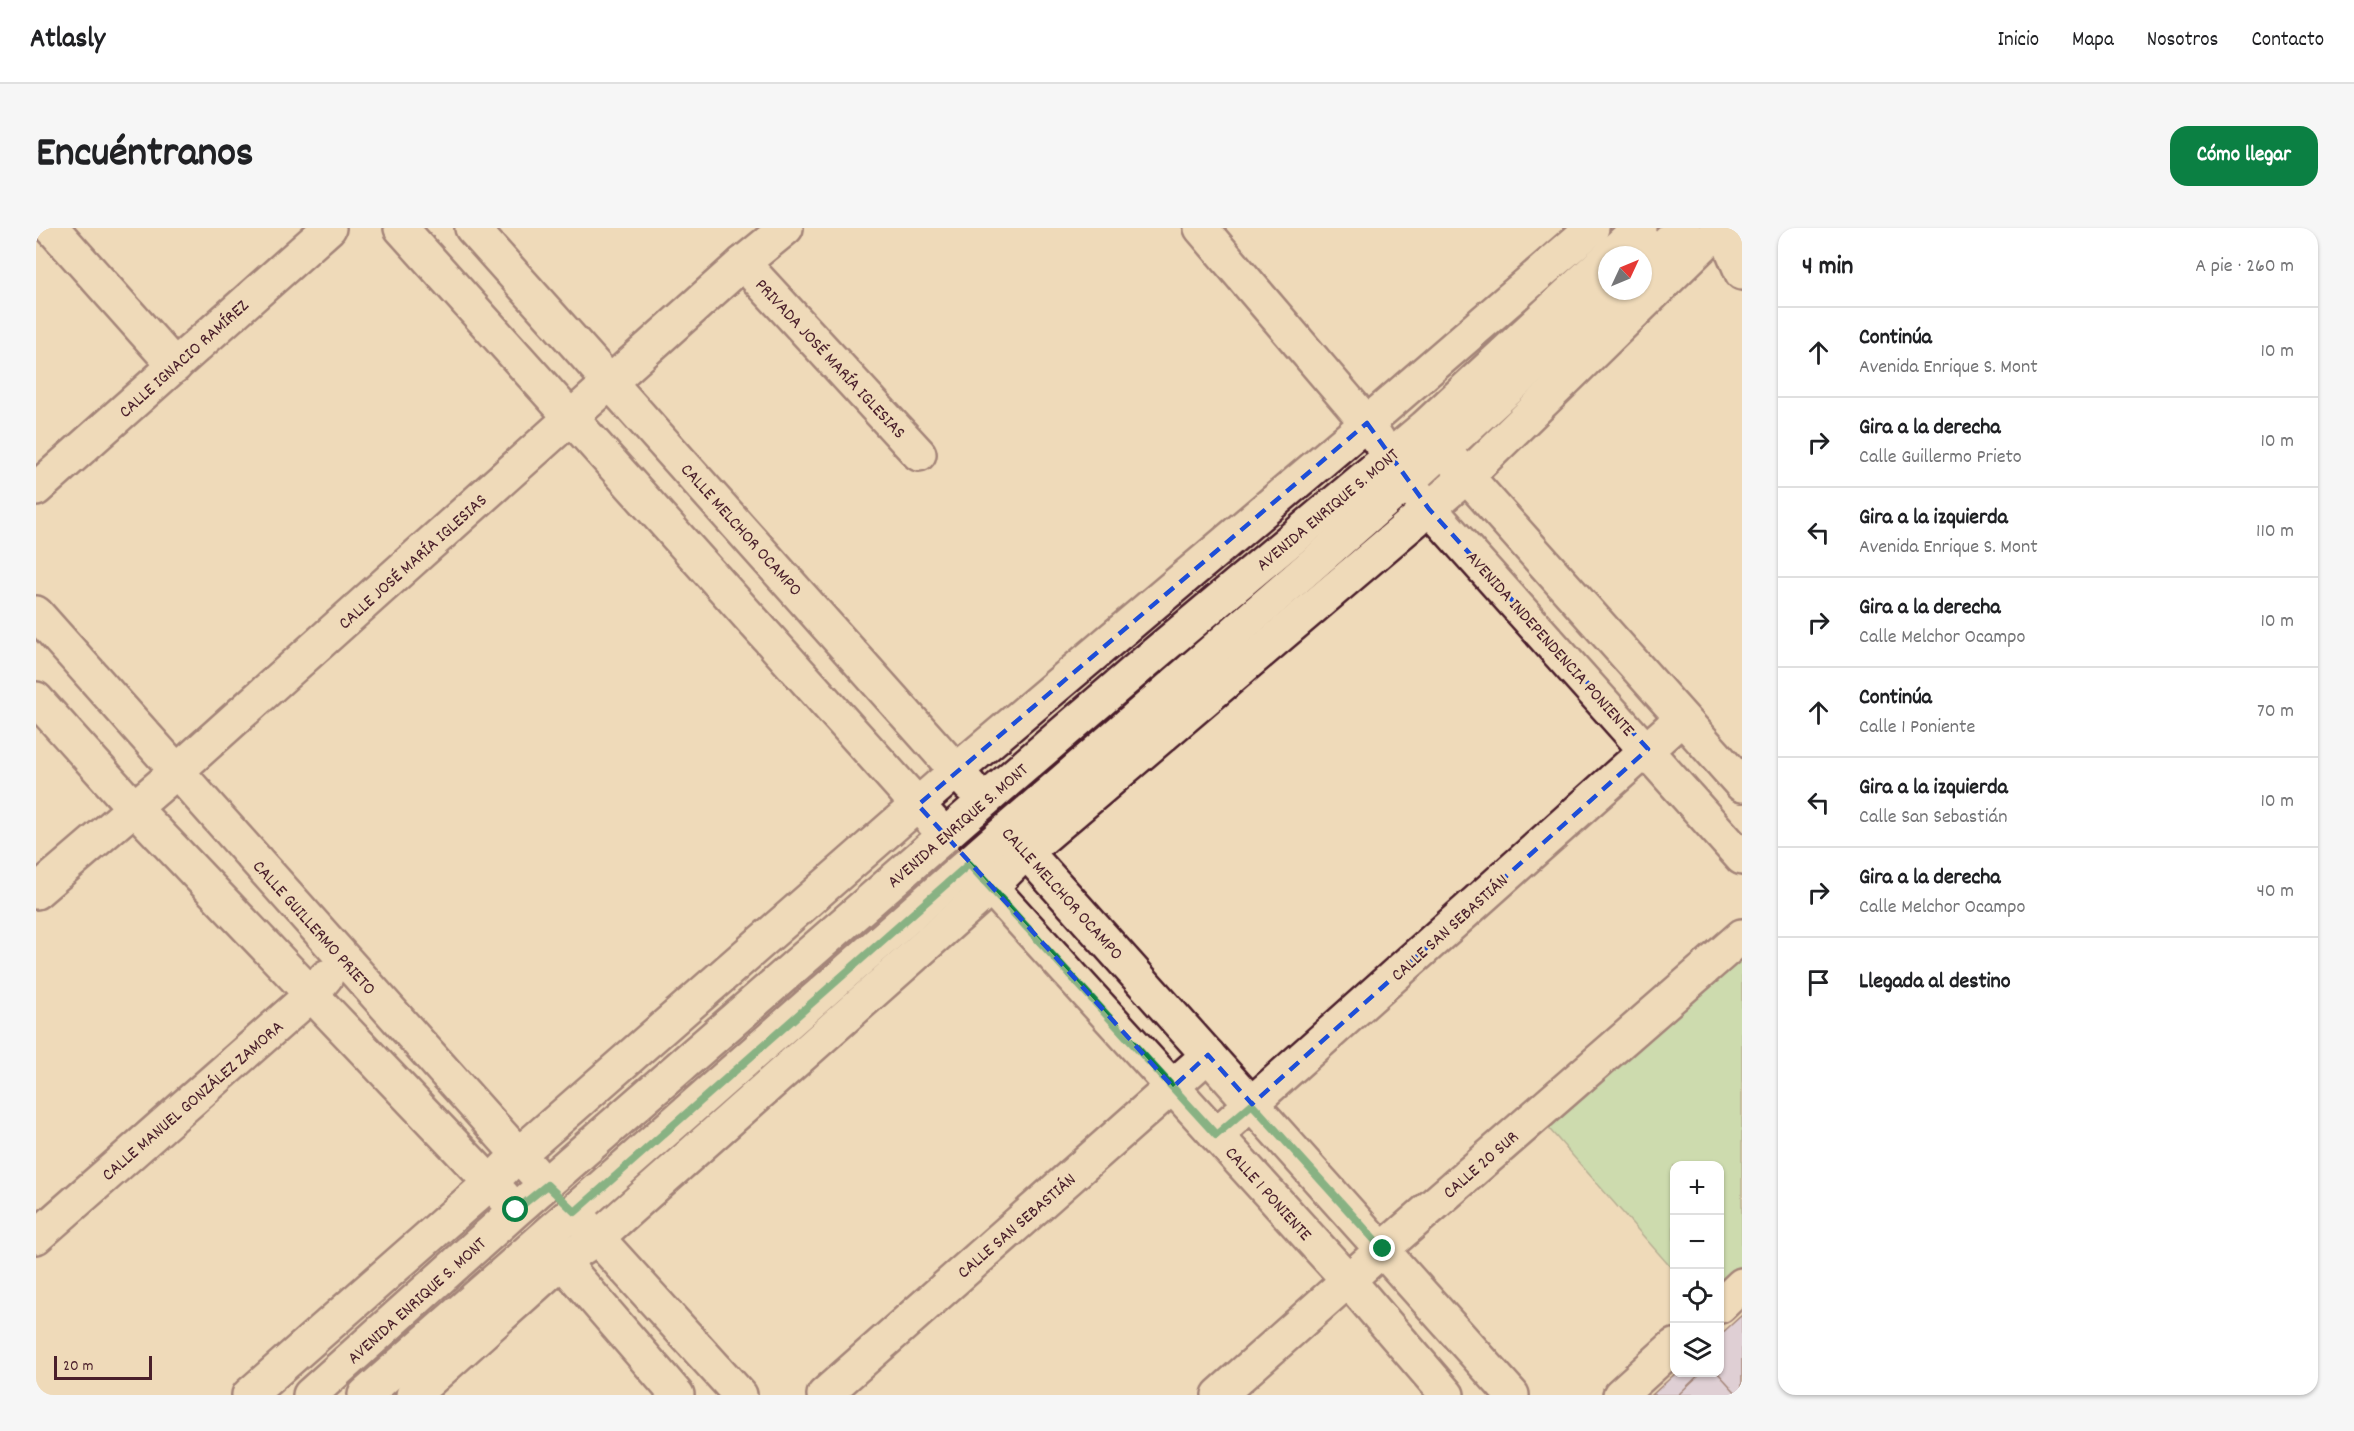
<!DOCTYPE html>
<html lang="es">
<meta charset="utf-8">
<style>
:root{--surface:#fff;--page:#f6f6f6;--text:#202124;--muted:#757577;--line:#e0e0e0;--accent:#0b8043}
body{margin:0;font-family:Dekko,sans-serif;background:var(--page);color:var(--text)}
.controls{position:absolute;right:18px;bottom:18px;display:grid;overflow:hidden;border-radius:12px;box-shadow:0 2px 4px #0004}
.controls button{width:54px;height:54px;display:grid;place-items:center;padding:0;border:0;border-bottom:2px solid var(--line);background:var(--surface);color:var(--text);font:30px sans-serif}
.compass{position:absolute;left:1562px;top:18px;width:54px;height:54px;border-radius:50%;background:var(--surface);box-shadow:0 2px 4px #0004;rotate:46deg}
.scale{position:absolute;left:18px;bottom:15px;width:98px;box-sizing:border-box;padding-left:6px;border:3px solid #4a1f2b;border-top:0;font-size:16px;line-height:21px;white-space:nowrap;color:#4a1f2b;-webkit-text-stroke:4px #efdab9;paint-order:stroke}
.stop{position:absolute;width:18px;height:18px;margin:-14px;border:4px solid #0b8043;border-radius:50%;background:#fff}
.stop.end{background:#0b8043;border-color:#fff;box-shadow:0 2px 6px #0008}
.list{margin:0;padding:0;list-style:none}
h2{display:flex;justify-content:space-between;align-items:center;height:78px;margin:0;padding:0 24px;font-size:26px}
h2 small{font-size:20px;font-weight:400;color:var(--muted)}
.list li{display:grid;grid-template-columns:39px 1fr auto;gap:18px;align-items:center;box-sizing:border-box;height:90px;padding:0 24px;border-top:2px solid var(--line)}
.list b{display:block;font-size:22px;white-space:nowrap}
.list p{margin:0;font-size:20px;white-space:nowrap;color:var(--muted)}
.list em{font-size:20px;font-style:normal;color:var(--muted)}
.icon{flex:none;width:33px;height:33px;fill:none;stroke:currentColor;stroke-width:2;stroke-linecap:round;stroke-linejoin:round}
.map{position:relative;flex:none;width:1706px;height:1167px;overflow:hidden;border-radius:18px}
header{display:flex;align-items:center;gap:36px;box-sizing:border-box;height:84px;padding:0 30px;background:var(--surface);border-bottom:2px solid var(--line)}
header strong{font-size:28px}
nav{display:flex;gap:33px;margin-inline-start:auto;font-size:21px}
.intro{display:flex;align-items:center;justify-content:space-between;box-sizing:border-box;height:144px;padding:0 36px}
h1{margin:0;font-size:42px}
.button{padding:15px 27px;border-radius:18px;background:var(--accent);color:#fff;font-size:21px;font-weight:700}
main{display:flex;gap:36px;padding:0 36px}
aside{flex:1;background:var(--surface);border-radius:18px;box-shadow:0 2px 4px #0004}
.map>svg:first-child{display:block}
.green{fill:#a4dba0;stroke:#777d66;stroke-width:1.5}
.building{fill:#ccc2f4;stroke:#4a1f2b;stroke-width:1.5}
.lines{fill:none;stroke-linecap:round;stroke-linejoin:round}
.minor-casing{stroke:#4a1f2b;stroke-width:38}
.major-casing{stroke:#4a1f2b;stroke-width:38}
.minor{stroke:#efdab9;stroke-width:33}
.major{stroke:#efdab9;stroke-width:33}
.route{stroke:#0b8043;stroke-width:8}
.marked{fill:none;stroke:#1d4ed8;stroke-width:4.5;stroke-dasharray:12 8;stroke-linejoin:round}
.labels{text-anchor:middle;stroke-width:5;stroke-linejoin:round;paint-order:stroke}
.street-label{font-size:18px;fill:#4a1f2b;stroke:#efdab9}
</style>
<header>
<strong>Atlasly</strong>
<nav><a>Inicio</a><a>Mapa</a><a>Nosotros</a><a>Contacto</a></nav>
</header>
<div class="intro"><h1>Encuéntranos</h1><a class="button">Cómo llegar</a></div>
<main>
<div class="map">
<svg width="1706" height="1167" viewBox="0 0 1706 1167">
<rect width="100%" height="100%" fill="#efdab9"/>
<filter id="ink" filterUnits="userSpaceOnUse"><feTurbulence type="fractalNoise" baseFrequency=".0167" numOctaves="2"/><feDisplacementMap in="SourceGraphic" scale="12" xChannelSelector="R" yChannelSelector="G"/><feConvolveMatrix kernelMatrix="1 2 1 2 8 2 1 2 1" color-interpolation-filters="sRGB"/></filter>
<g filter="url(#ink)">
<path class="green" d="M1706 708V1057L1684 1077V938H1638V1043L1501 887Z"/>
<g class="building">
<path d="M1706 1087V1167H1616L1641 1144H1684V1107Z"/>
<path d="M1666 1144H1681L1702 1167H1642Z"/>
</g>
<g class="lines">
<g class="minor-casing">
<g id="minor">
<path d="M16 0 139 138"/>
<path d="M365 0 897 594"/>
<path d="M436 0 934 558"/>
<path d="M1165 0 1331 195 1342 212"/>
<path d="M1574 27 1603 0"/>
<path d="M707 35 883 226"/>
<path d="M1607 37 1647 0"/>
<path d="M1416 232 1706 557"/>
<path d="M0 261 293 0"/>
<path d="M1379 264 1706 630"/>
<path d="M0 385 497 943"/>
<path d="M0 471 99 581 468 969"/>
<path d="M975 607 1476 1167"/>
<path d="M941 644 1313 1053 1411 1167"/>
<path d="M0 664 140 544 707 35 750 0"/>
<path d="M1180 907 1645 491"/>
<path d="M546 993 704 1167"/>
<path d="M0 1009 276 766 290 749"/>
<path d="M511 1016 641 1167"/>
<path d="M1684 1078 1706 1057"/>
<path d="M213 1167 454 955 482 927 920 543 1331 195 1556 0"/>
<path d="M274 1167 480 982 947 574 1121 424 1389 199 1571 30"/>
<path d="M329 1167 971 602 1371 254 1579 63"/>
<path d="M377 1167 526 1033 561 1010 955 659 990 624 1430 249 1672 12 1687 1"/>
<path d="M788 1167 1172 827"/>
<path d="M1183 1167 1347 1021 1706 708"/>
<path d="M1584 1167 1638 1118"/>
</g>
</g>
<g class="major-casing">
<path id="major" d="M1687 0 1706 45"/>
</g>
<use href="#minor" class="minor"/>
<use href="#major" class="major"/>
</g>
</g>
<g class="lines" filter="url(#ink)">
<path class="route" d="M480 982 511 957 539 984 933 636 1180 907 1216 876 1347 1021"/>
</g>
<path d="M0 0H1706V1167H0ZM1331 195 1393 281 1612 521 1216 876 1172 827 1137 859 882 577Z" fill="#efdab9" fill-opacity=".55" fill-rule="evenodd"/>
<path class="marked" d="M1331 195 1393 281 1612 521 1216 876 1172 827 1137 859 882 577Z"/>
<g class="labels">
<g class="street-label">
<text transform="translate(147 130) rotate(-42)" y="6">CALLE IGNACIO RAMÍREZ</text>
<text transform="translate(795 130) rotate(47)" y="6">PRIVADA JOSÉ MARÍA IGLESIAS</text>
<text transform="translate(1291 281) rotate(-40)" y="6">AVENIDA ENRIQUE S. MONT</text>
<text transform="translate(706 301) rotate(48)" y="6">CALLE MELCHOR OCAMPO</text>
<text transform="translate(376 333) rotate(-42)" y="6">CALLE JOSÉ MARÍA IGLESIAS</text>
<text transform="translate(1515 415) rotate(48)" y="6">AVENIDA INDEPENDENCIA PONIENTE</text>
<text transform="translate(921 597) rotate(-41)" y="6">AVENIDA ENRIQUE S. MONT</text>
<text transform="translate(1027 665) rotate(48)" y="6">CALLE MELCHOR OCAMPO</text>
<text transform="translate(279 699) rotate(48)" y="6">CALLE GUILLERMO PRIETO</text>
<text transform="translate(1413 699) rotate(-42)" y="6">CALLE SAN SEBASTIÁN</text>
<text transform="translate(156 872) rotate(-41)" y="6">CALLE MANUEL GONZÁLEZ ZAMORA</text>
<text transform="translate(1444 936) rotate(-41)" y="6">CALLE 20 SUR</text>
<text transform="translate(1233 965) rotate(48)" y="6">CALLE 1 PONIENTE</text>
<text transform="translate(980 997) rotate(-41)" y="6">CALLE SAN SEBASTIÁN</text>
<text transform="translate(380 1072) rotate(-42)" y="6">AVENIDA ENRIQUE S. MONT</text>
</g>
</g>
</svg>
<div class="controls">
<button>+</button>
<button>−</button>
<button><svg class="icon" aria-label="locate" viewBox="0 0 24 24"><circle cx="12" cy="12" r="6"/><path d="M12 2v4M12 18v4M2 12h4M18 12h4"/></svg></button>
<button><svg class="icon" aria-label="layers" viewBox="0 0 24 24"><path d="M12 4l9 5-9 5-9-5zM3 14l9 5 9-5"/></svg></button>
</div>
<svg class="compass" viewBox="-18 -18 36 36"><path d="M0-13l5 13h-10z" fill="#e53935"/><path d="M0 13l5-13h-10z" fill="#757577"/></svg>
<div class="scale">20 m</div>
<div class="stop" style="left:480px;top:982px"></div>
<div class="stop end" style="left:1347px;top:1021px"></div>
</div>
<aside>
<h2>4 min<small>A pie · 260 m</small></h2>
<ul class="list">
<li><svg class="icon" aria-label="ahead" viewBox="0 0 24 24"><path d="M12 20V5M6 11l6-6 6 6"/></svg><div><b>Continúa</b><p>Avenida Enrique S. Mont</p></div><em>10 m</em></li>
<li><svg class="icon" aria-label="right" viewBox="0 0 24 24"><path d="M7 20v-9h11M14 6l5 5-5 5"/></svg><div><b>Gira a la derecha</b><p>Calle Guillermo Prieto</p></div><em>10 m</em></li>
<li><svg class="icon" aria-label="left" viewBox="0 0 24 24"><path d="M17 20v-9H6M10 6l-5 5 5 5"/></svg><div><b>Gira a la izquierda</b><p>Avenida Enrique S. Mont</p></div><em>110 m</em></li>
<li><svg class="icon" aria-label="right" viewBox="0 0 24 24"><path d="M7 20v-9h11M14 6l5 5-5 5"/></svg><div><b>Gira a la derecha</b><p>Calle Melchor Ocampo</p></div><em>10 m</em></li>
<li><svg class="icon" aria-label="ahead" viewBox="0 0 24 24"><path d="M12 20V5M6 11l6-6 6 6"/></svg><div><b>Continúa</b><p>Calle 1 Poniente</p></div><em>70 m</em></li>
<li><svg class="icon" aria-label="left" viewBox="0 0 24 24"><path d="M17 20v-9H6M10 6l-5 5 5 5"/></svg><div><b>Gira a la izquierda</b><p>Calle San Sebastián</p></div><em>10 m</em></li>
<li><svg class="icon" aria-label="right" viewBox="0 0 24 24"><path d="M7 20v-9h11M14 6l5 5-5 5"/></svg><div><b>Gira a la derecha</b><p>Calle Melchor Ocampo</p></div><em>40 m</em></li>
<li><svg class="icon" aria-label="arrive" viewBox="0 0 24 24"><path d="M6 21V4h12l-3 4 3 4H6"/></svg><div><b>Llegada al destino</b></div></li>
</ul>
</aside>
</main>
